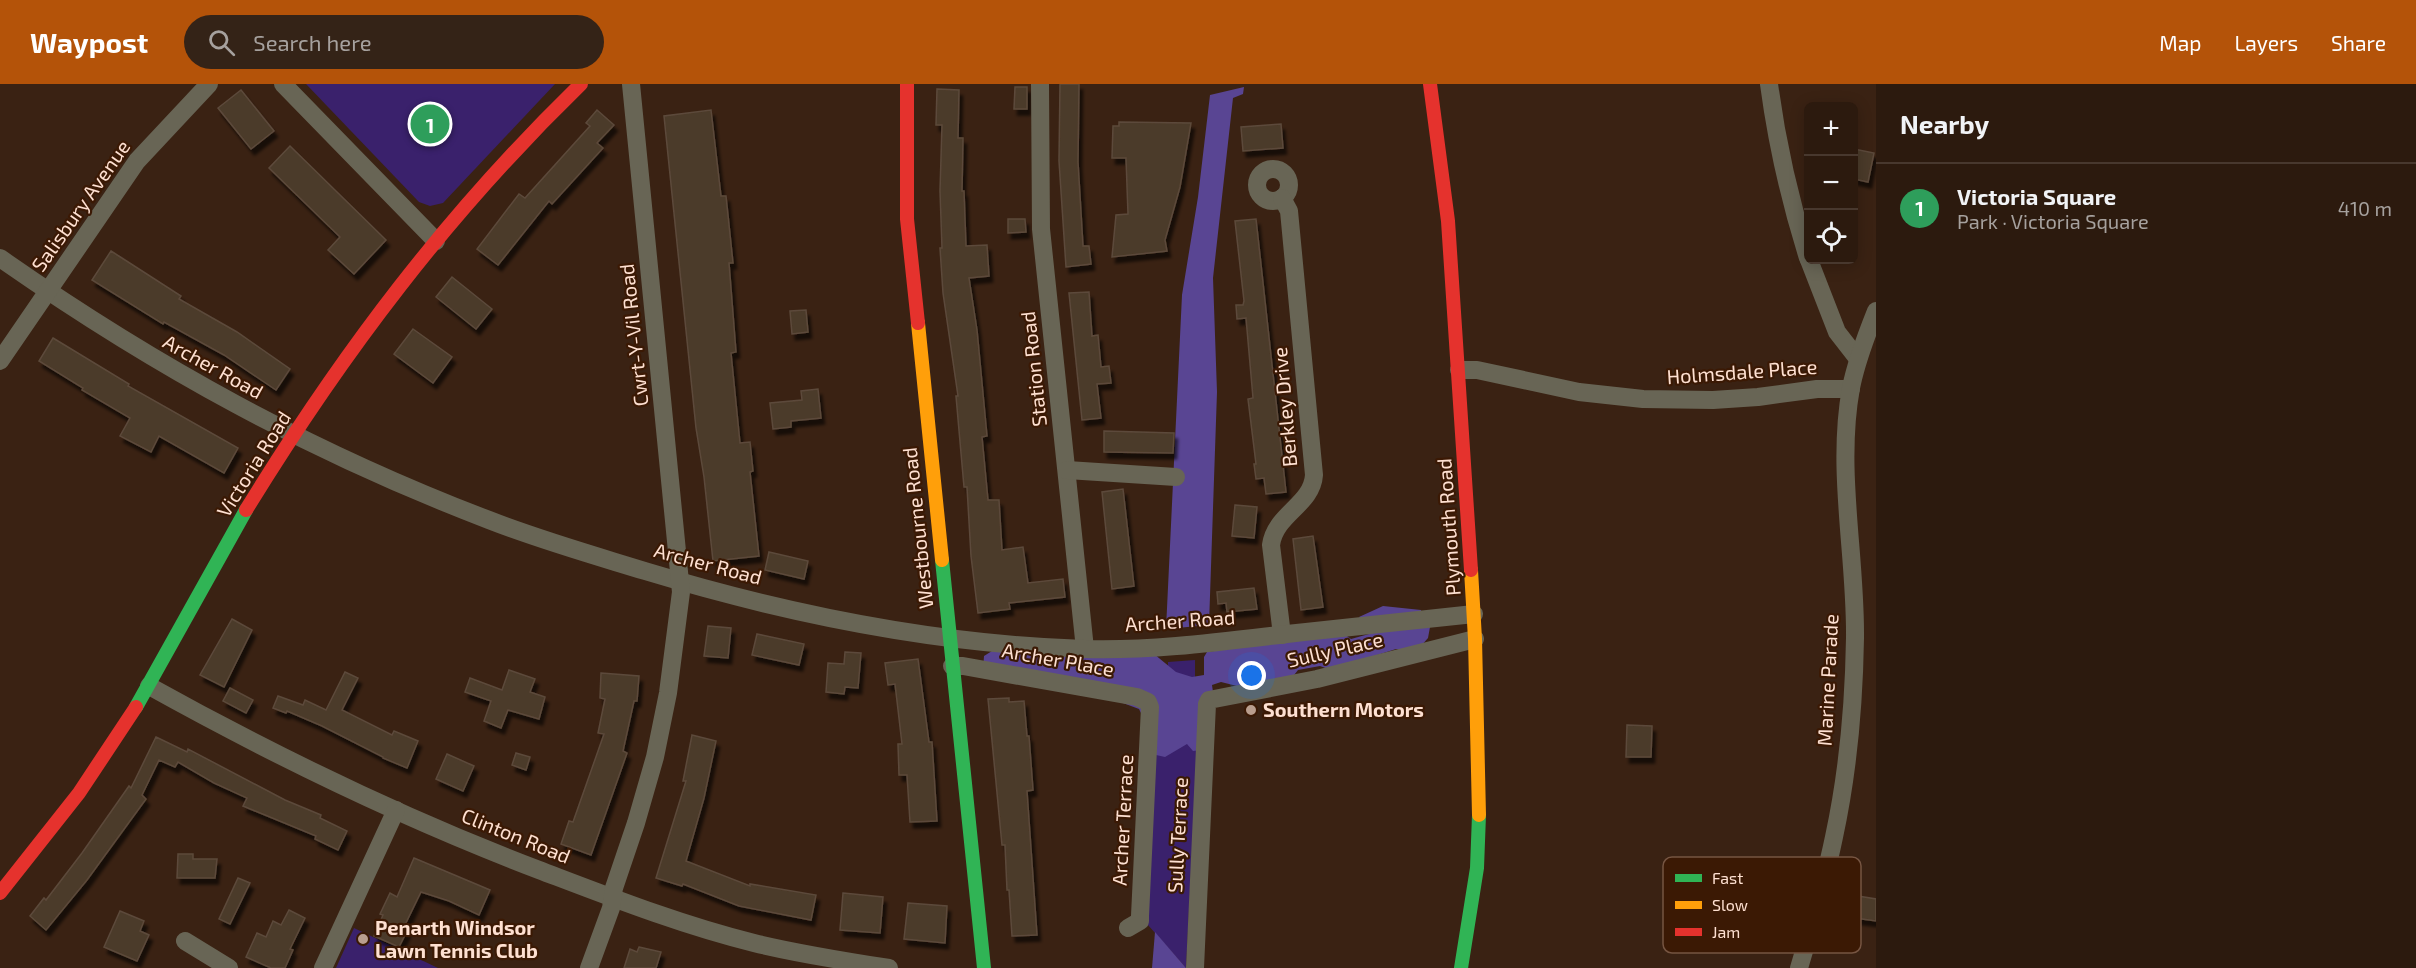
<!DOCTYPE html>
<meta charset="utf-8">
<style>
:root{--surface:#2c1a0e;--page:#342317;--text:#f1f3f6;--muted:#a6a19e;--line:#48382e;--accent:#b45309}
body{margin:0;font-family:"Exo 2",sans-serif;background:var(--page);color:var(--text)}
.controls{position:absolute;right:18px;top:18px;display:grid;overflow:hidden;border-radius:9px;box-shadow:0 3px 15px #0003}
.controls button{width:54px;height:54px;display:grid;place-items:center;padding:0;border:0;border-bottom:2px solid var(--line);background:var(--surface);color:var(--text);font:30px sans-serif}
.you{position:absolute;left:1252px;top:592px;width:21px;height:21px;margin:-15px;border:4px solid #fff;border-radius:50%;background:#1a73e8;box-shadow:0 0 0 9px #1a73e833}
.badge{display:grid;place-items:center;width:39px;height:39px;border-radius:50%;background:var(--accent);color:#fff;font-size:20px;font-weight:700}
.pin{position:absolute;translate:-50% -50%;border:3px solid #fff;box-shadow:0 2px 6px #0006}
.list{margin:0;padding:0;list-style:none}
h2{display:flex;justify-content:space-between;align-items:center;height:78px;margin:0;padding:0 24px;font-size:26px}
h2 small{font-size:20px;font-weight:400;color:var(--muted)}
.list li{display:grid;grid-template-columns:39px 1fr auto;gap:18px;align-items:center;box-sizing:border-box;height:90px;padding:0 24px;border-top:2px solid var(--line)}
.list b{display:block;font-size:22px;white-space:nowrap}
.list p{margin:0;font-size:20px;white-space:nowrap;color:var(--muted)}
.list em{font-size:20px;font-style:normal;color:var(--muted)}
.icon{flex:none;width:33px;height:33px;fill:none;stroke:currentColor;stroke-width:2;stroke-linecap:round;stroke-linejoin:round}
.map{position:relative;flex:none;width:1876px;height:884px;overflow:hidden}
header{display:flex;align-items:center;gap:36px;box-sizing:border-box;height:84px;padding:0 30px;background:var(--accent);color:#fff}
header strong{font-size:28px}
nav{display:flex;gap:33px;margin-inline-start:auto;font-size:21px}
.search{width:420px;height:54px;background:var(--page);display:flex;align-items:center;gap:15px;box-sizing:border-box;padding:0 21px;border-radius:33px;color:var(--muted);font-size:22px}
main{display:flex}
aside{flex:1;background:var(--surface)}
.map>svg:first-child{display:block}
.green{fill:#3a216c}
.forest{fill:#594593}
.building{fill:#4c3a29;stroke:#5c4a3b;stroke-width:1.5;filter:url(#shadow)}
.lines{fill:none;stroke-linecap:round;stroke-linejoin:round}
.street{stroke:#686555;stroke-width:18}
.fast{stroke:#30b455;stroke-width:14}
.slow{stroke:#ff9f0a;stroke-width:14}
.jam{stroke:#e5322d;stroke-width:14}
.poi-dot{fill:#b99e8e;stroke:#3b1904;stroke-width:2}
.labels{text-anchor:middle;stroke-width:4.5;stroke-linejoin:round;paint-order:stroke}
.street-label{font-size:20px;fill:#fee0d1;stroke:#3b1904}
.poi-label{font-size:20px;font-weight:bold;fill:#fee0d1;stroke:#3b1904;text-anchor:start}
.key{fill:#3b1904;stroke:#765542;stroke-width:1.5}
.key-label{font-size:16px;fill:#fee0d1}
</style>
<header>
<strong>Waypost</strong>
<div class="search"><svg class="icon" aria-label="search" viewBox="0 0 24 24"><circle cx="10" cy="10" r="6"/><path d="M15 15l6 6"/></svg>Search here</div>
<nav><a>Map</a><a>Layers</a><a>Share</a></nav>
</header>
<main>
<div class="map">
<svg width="1876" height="884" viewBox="0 0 1876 884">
<defs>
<filter id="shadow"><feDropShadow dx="3.5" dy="6" stdDeviation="1.5" flood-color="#0009"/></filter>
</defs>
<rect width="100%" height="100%" fill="#3a2213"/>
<g class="green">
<path d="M306 0H555L443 119 430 122 419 118Z"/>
<path d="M1195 576V598L1200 611 1186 884 1148 841 1158 614 1168 599V578Z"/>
<path d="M354 844 438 884H336Z"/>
</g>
<g class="forest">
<path d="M1244 3 1243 10 1233 14 1213 194 1217 308 1209 541 1166 545 1182 211 1198 113 1210 11Z"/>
<path d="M1383 522 1421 526 1422 533 1430 543 1428 554 1421 562 1408 567 1396 565 1331 586 1320 582 1298 586 1291 595 1237 602 1221 598 1212 601 1213 608 1201 666 1193 667 1187 660 1165 673 1156 671 1145 637 1139 625 1107 613 983 586 984 572 992 567 1154 570 1176 588 1192 593 1204 591V573L1207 568 1343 549 1351 555 1369 550 1365 539 1359 533Z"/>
<path d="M1155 848 1186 884H1152Z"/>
</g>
<g class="building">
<path d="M1060 0H1079L1078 78 1083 162H1089L1091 180 1066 183 1059 77Z"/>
<path d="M1015 3H1027V25H1014Z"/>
<path d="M937 5 959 6 958 54H963L962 107H964L966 162 987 161 989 192 969 194 977 246 987 352 982 353 988 416H999L1002 466 1023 463 1028 499 1063 495 1065 513 1009 519 1010 525 978 529 971 472 967 403H964L961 369 956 312H958L943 209 940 164H942L940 107 942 41H936Z"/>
<path d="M241 6 274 47 251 65 218 24Z"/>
<path d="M597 26 614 41 597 59 603 64 552 120 549 117 498 181 477 165 519 110 525 114 590 42 586 39Z"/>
<path d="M711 26 721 112H726L733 179H729L736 268 731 269 740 359 750 358 753 387 750 388 759 472 713 477 704 393 696 344 664 32Z"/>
<path d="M1119 38 1191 39 1180 103 1165 156 1167 167 1112 173 1116 131 1128 130 1126 74H1112L1113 42H1119Z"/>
<path d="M1281 40 1283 64 1243 67 1241 43Z"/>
<path d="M290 62 386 156 354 190 328 166 340 153 269 84Z"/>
<path d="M1854 65 1874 69 1868 98 1854 95Z"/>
<path d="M1008 135H1025L1026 148 1008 149Z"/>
<path d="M1256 135 1286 408 1266 410 1264 394 1256 395 1254 380H1256L1248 315 1253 314 1246 234 1237 235 1236 221H1243L1244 217 1235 137Z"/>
<path d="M111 167 181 212 179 215 237 248 290 285 276 306 224 271 164 238 163 240 92 196Z"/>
<path d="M452 193 492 225 476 245 436 213Z"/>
<path d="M1089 208 1092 252 1098 251 1101 283 1109 282 1111 299 1097 300 1101 334 1082 336 1069 209Z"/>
<path d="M806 226 808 248 792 250 790 227Z"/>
<path d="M413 245 452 273 433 299 394 270Z"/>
<path d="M53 254 129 300 128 302 238 364 224 389 159 352 151 368 120 352 130 334 82 306 83 304 39 277Z"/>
<path d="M818 305 821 334 791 337V343L773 345 770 319 802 316 801 307Z"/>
<path d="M1104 347 1174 349 1173 369 1104 368Z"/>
<path d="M1123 405 1134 502 1112 505 1102 408Z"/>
<path d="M1235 421 1257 423 1254 454 1232 452Z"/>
<path d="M1313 452 1323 523 1301 526 1293 455Z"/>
<path d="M769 468 808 477 804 495 765 486Z"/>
<path d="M1254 504 1257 525 1227 528 1226 519 1218 520 1217 508Z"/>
<path d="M232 535 252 546 224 603 200 591Z"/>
<path d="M708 542 731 544 728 574 704 572Z"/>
<path d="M757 550 804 560 799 581 752 571Z"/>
<path d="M845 568 861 569 858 604 845 603 844 610 826 608 828 579 844 580Z"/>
<path d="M918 575 929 658H932L937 737 910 738 907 691H899L898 660H902L895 600 888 601 885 579Z"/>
<path d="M509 586 535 595 530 608 545 613 539 635 508 626 501 644 484 637 491 617 465 608 470 594 502 606Z"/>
<path d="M345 588 358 594 342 626 392 651 394 647 418 657 407 684 383 674V673L322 642 287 627 286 629 273 624 278 612 303 621 305 616 326 626Z"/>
<path d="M601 589 639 592 637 617H634L623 667 627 669 591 771 561 760 569 737 573 738 604 650 598 649 605 615 600 614Z"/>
<path d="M230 604 253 616 246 629 223 617Z"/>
<path d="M1009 614V618L1024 617 1027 652H1029L1033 706 1027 707 1037 851 1012 852 1009 806H1007L1005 761H1002L988 615Z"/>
<path d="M1627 641 1652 642 1651 673H1626Z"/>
<path d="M692 651 716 657 704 714 686 777 750 802V800L816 811 811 836 739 822 683 800 682 802 656 794 686 697H683Z"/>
<path d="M156 653 187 668 188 665 285 716 321 731 320 734 347 747 338 766 315 755 316 752 243 722 247 714 214 699 178 678 175 683 159 676 142 711 146 715 87 796 46 846 30 832 44 814 46 816 82 769 129 702 131 704Z"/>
<path d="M516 669 530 673 526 686 512 681Z"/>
<path d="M447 670 474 682 463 707 436 695Z"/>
<path d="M178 770H193V775H217L215 794H177Z"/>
<path d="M414 774 490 806 479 831 449 817 421 808 403 845 407 847 399 863 374 852 383 831 380 830 390 809 397 813Z"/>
<path d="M238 794 250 799 230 840 219 835Z"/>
<path d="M843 809 883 813 880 849 840 846Z"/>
<path d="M1858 812 1876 815V837L1855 834Z"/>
<path d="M908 819 947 822 945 859 904 855Z"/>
<path d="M289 826 305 834 290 865 293 866 285 884H271L246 873 257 849 266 853 273 837 281 841Z"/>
<path d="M120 827 144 837 140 847 149 851 137 877 104 863Z"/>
<path d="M639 863 661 868 656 884H624L630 865 637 868Z"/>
</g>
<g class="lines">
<g class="street">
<path d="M283 0 436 157"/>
<path d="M1040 0 1041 145 1085 565"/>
<path d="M1769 0C1777 60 1790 117 1808 174"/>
<circle cx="1273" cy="101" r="16"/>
<path d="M1282 114 1289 127 1314 391C1312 421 1275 430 1271 461L1282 551"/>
<path d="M0 174C156 283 311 368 489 436 540 456 593 471 645 487 787 530 935 560 1084 565 1152 567 1219 558 1287 550 1349 543 1411 537 1474 530"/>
<path d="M1809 176 1837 248 1858 275"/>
<path d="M0 277 137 77 209 0"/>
<path d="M1459 286H1477L1579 308 1643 315 1713 316 1758 313 1817 305H1851"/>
<path d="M1067 386 1176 393"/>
<path d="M952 582H963L1137 613 1148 618 1150 623 1140 832V837L1128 844"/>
<path d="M149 602C275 672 405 735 539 786 610 813 681 841 754 859 799 870 844 877 889 884"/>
<path d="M185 857 229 884"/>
<path d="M323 884 396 726"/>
<path d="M589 884 611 824 614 804 636 739 655 673 668 609 681 508 631 0"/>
<path d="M1195 884 1207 620 1209 616 1317 595 1475 555"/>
<path d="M1799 884C1812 841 1825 797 1834 753 1848 688 1854 619 1855 554 1856 472 1836 386 1851 304 1856 278 1866 252 1876 227"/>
</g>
<g class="fast">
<path d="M942 476 984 884"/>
<path d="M136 623 246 426"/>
<path d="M1461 884 1477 784 1479 731"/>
</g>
<g class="slow">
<path d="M918 239 942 476"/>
<path d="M1471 486 1475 555 1479 731"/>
</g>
<g class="jam">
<path d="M907 0V135L918 239"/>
<path d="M1430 0 1448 137 1471 486"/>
<path d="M246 426C343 268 448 129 581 0"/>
<path d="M0 809 79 709 136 623"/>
</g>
</g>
<g class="poi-dot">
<circle cx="1251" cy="626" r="6"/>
<circle cx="363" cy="855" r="6"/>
</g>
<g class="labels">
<g class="street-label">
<text transform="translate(81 122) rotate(-55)" y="7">Salisbury Avenue</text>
<text transform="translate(634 251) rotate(-96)" y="7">Cwrt-Y-Vil Road</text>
<text transform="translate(213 283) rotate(29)" y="7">Archer Road</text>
<text transform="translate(1034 285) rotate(-96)" y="7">Station Road</text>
<text transform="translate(1742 288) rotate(-4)" y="7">Holmsdale Place</text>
<text transform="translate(1285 323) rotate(-95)" y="7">Berkley Drive</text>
<text transform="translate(254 380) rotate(-58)" y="7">Victoria Road</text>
<text transform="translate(1449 443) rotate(-94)" y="7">Plymouth Road</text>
<text transform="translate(918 444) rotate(-96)" y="7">Westbourne Road</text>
<text transform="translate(708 480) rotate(15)" y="7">Archer Road</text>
<text transform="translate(1180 537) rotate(-4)" y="7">Archer Road</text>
<text transform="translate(1335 566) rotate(-13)" y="7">Sully Place</text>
<text transform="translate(1058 576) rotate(10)" y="7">Archer Place</text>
<text transform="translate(1828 596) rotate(-87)" y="7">Marine Parade</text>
<text transform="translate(1123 736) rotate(-87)" y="7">Archer Terrace</text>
<text transform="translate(1178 751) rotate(-87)" y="7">Sully Terrace</text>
<text transform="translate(516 752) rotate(22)" y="7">Clinton Road</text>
</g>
<g class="poi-label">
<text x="1263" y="633">Southern Motors</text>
<text x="375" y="851">Penarth Windsor<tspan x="375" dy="23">Lawn Tennis Club</tspan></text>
</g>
</g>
<rect x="1663" y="773" width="198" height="96" rx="9" class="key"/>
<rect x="1675" y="790" width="27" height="8" fill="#30b455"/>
<rect x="1675" y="817" width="27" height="8" fill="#ff9f0a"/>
<rect x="1675" y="844" width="27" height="8" fill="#e5322d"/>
<g class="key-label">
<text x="1712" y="800">Fast</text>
<text x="1712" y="827">Slow</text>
<text x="1712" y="854">Jam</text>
</g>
</svg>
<div class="controls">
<button>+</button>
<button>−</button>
<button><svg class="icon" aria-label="locate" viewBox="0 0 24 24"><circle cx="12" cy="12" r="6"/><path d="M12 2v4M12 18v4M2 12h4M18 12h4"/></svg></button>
</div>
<div class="you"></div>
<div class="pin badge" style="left:430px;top:40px;background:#2e9e5b">1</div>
</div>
<aside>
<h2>Nearby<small></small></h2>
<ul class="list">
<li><span class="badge" style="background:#2e9e5b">1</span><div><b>Victoria Square</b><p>Park · Victoria Square</p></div><em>410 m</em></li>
</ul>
</aside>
</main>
